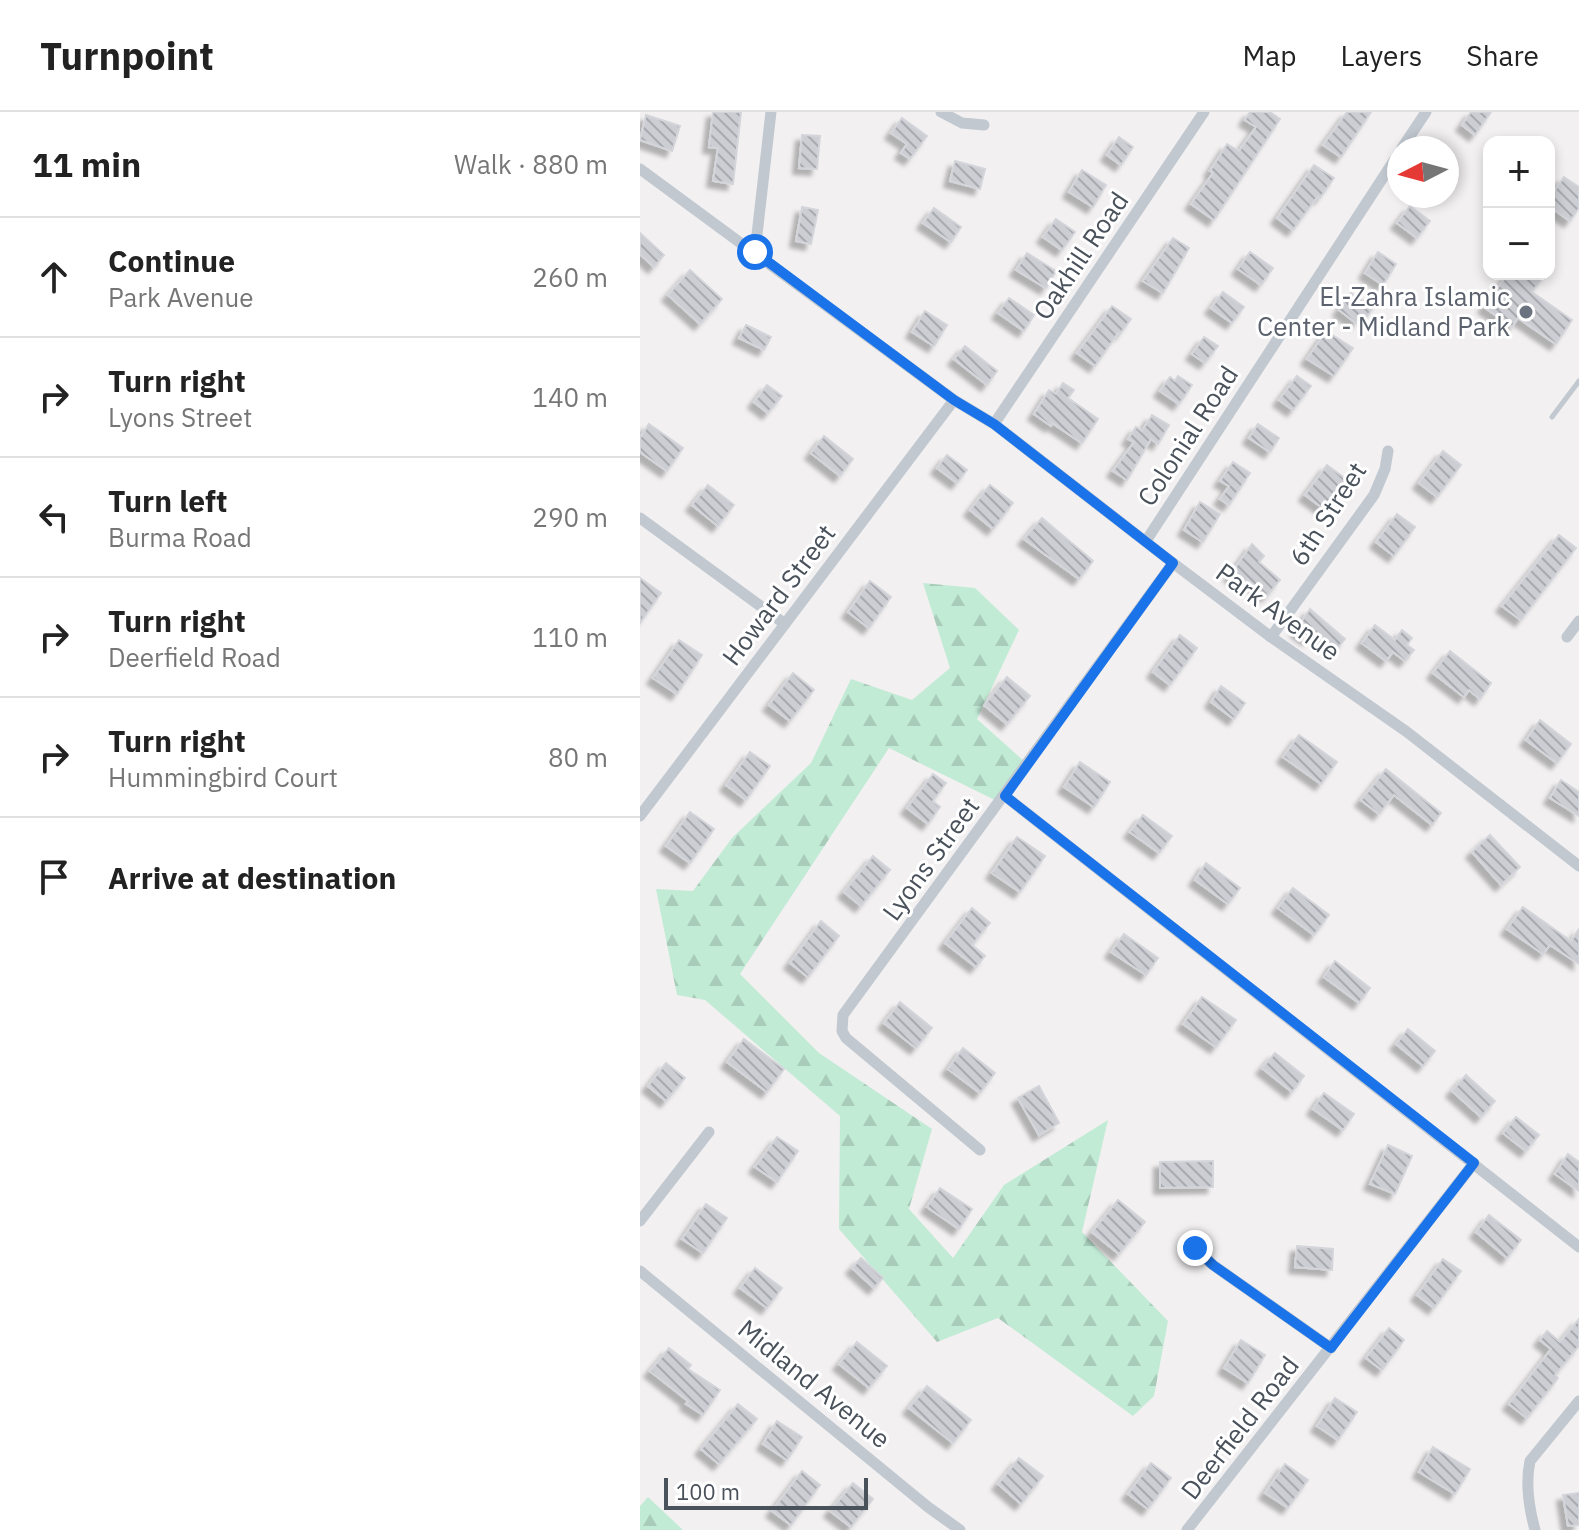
<!DOCTYPE html>
<meta charset="utf-8">
<style>
:root{--surface:#fff;--page:#f2f2f2;--text:#222;--muted:#767676;--line:#e0e0e0}
body{margin:0;font-family:"IBM Plex Sans",sans-serif;background:var(--page);color:var(--text)}
.controls{position:absolute;right:24px;top:24px;display:grid;overflow:hidden;border-radius:16px;box-shadow:0 4px 12px #0003}
.controls button{width:72px;height:72px;display:grid;place-items:center;padding:0;border:0;border-bottom:2px solid var(--line);background:var(--surface);color:var(--text);font:40px sans-serif}
.compass{position:absolute;left:747px;top:24px;width:72px;height:72px;border-radius:50%;background:var(--surface);box-shadow:0 4px 12px #0003;rotate:264deg}
.scale{position:absolute;left:24px;bottom:20px;width:204px;box-sizing:border-box;padding-left:8px;border:4px solid #49515b;border-top:0;font-size:22px;line-height:28px;white-space:nowrap;color:#49515b;-webkit-text-stroke:6px #fff;paint-order:stroke}
.stop{position:absolute;width:24px;height:24px;margin:-18px;border:6px solid #1a73e8;border-radius:50%;background:#fff}
.stop.end{background:#1a73e8;border-color:#fff;box-shadow:0 2px 8px #0008}
.list{margin:0;padding:0;list-style:none}
h2{display:flex;justify-content:space-between;align-items:center;height:104px;margin:0;padding:0 32px;font-size:34px}
h2 small{font-size:26px;font-weight:400;color:var(--muted)}
.list li{display:grid;grid-template-columns:52px 1fr auto;gap:24px;align-items:center;box-sizing:border-box;height:120px;padding:0 32px;border-top:2px solid var(--line)}
.list b{display:block;font-size:30px;white-space:nowrap}
.list p{margin:0;font-size:26px;white-space:nowrap;color:var(--muted)}
.list em{font-size:26px;font-style:normal;color:var(--muted)}
.icon{flex:none;width:44px;height:44px;fill:none;stroke:currentColor;stroke-width:2;stroke-linecap:round;stroke-linejoin:round}
.map{position:relative;flex:none;width:939px;height:1418px;overflow:hidden}
header{display:flex;align-items:center;gap:48px;box-sizing:border-box;height:112px;padding:0 40px;background:var(--surface);border-bottom:2px solid var(--line)}
header strong{font-size:38px}
nav{display:flex;gap:44px;margin-inline-start:auto;font-size:28px}
main{display:flex}
aside{flex:1;background:var(--surface)}
.map>svg:first-child{display:block}
.forest{fill:url(#forest-firs)}
.building{fill:url(#building-back-hatch);stroke:#d4d5da;stroke-width:2;filter:url(#shadow)}
.lines{fill:none;stroke-linecap:round;stroke-linejoin:round}
.service{stroke:#c1c8d0;stroke-width:5}
.minor{stroke:#c1c8d0;stroke-width:11}
.route{stroke:#1a73e8;stroke-width:10}
.worship-dot{fill:#6b7280;stroke:#fff;stroke-width:3}
.labels{text-anchor:middle;stroke-width:6;stroke-linejoin:round;paint-order:stroke}
.street-label{font-size:26px;fill:#49515b;stroke:#fff}
.worship-label{font-size:26px;fill:#5b616d;stroke:#fff;text-anchor:end}
</style>
<header>
<strong>Turnpoint</strong>
<nav><a>Map</a><a>Layers</a><a>Share</a></nav>
</header>
<main>
<aside>
<h2>11 min<small>Walk · 880 m</small></h2>
<ul class="list">
<li><svg class="icon" aria-label="ahead" viewBox="0 0 24 24"><path d="M12 20V5M6 11l6-6 6 6"/></svg><div><b>Continue</b><p>Park Avenue</p></div><em>260 m</em></li>
<li><svg class="icon" aria-label="right" viewBox="0 0 24 24"><path d="M7 20v-9h11M14 6l5 5-5 5"/></svg><div><b>Turn right</b><p>Lyons Street</p></div><em>140 m</em></li>
<li><svg class="icon" aria-label="left" viewBox="0 0 24 24"><path d="M17 20v-9H6M10 6l-5 5 5 5"/></svg><div><b>Turn left</b><p>Burma Road</p></div><em>290 m</em></li>
<li><svg class="icon" aria-label="right" viewBox="0 0 24 24"><path d="M7 20v-9h11M14 6l5 5-5 5"/></svg><div><b>Turn right</b><p>Deerfield Road</p></div><em>110 m</em></li>
<li><svg class="icon" aria-label="right" viewBox="0 0 24 24"><path d="M7 20v-9h11M14 6l5 5-5 5"/></svg><div><b>Turn right</b><p>Hummingbird Court</p></div><em>80 m</em></li>
<li><svg class="icon" aria-label="arrive" viewBox="0 0 24 24"><path d="M6 21V4h12l-3 4 3 4H6"/></svg><div><b>Arrive at destination</b></div></li>
</ul>
</aside>
<div class="map">
<svg width="939" height="1418" viewBox="0 0 939 1418">
<defs>
<pattern id="forest-firs" width="22" height="20" patternUnits="userSpaceOnUse" patternTransform="scale(2)"><rect width="22" height="20" fill="#c2ebd6"/><path d="M5 1l3.5 6h-7zM16 11l3.5 6h-7z" fill="#a8cbba"/></pattern>
<pattern id="building-back-hatch" width="6" height="6" patternUnits="userSpaceOnUse" patternTransform="scale(2)"><rect width="6" height="6" fill="#cdced4"/><path d="M-1 5l2 2M0 0l6 6M5-1l2 2" fill="none" stroke="#a8aaaf"/></pattern>
<filter id="shadow"><feDropShadow dx="-6" dy="6" stdDeviation="2" flood-color="#0004"/></filter>
</defs>
<rect width="100%" height="100%" fill="#f2f0f0"/>
<g class="forest">
<path d="M283 471 335 476 379 518 337 607 385 650 359 690 249 636 100 862 179 941 292 1017 269 1097 313 1146 364 1073 468 1008 442 1120 528 1209 514 1284 493 1304 358 1206 297 1230 199 1117 200 1004 65 888 37 883 16 777 53 779 92 726 171 651 211 567 272 588 310 556Z"/>
<path d="M8 1385 43 1418H0V1394Z"/>
</g>
<g class="building">
<path d="M73 0H101L93 72 73 69 78 36 69 35Z"/>
<path d="M610 0H630L640 7 574 108 551 92 573 61 570 59 587 32 599 39 616 15 605 8Z"/>
<path d="M707 0H731L701 45 683 33Z"/>
<path d="M831 0H851L835 23 822 13Z"/>
<path d="M6 3 40 14 32 39 0 28Z"/>
<path d="M262 6 287 24 270 47 261 41 267 32 251 21Z"/>
<path d="M162 23 180 24 177 57 159 56Z"/>
<path d="M479 25 493 35 481 53 467 43Z"/>
<path d="M315 49 345 57 340 77 310 69Z"/>
<path d="M674 53 694 66 680 86 678 84 653 118 637 106Z"/>
<path d="M442 58 466 73 453 95 429 80Z"/>
<path d="M924 65 939 75V96L930 109 909 94V87Z"/>
<path d="M770 94 790 109 777 126 757 111Z"/>
<path d="M162 95 178 98 171 132 156 129Z"/>
<path d="M294 96 321 115 311 130 283 111Z"/>
<path d="M416 107 435 120 422 138 403 125Z"/>
<path d="M0 121 24 143 14 155 0 142Z"/>
<path d="M533 126 549 136 523 181 503 169Z"/>
<path d="M610 140 633 156 621 173 598 157Z"/>
<path d="M738 140 756 152 743 173 725 161Z"/>
<path d="M387 141 416 159 406 176 376 158Z"/>
<path d="M50 158 82 187 60 212 28 183Z"/>
<path d="M868 162H905L892 180 932 208 916 232 878 206 872 215 844 195Z"/>
<path d="M583 180 604 195 592 211 571 196Z"/>
<path d="M711 181 724 190 728 184 737 190 726 206 722 202 716 211 699 198Z"/>
<path d="M369 186 394 203 384 219 358 201Z"/>
<path d="M472 194 491 207 480 222 478 221 455 254 437 241Z"/>
<path d="M285 199 307 213 294 234 272 220Z"/>
<path d="M106 213 131 225 124 238 99 226Z"/>
<path d="M686 219 713 236 694 264 667 247Z"/>
<path d="M564 225 578 234 565 251 552 242Z"/>
<path d="M325 234 357 259 347 273 314 247Z"/>
<path d="M538 264 552 273 539 292 520 279 530 265 535 269Z"/>
<path d="M657 264 671 274 653 298 639 288Z"/>
<path d="M423 271 434 278 428 286 458 307 442 331 412 311 411 314 394 302 409 278 416 282Z"/>
<path d="M127 273 142 284 128 301 114 290Z"/>
<path d="M512 303 529 313 518 332 511 327 487 368 473 359 494 330 488 327 496 315 502 319Z"/>
<path d="M9 312 43 336 27 359 0 340V326Z"/>
<path d="M618 312 639 326 630 340 609 326Z"/>
<path d="M184 324 213 347 200 364 171 341Z"/>
<path d="M803 339 821 353 797 385 779 371Z"/>
<path d="M307 343 327 358 317 371 297 356Z"/>
<path d="M593 350 610 361 589 393 580 387 589 374 580 369Z"/>
<path d="M687 353 706 367 684 397 665 383Z"/>
<path d="M68 373 94 393 78 414 52 393Z"/>
<path d="M350 373 373 391 353 417 330 398Z"/>
<path d="M560 390 580 402 563 430 544 418Z"/>
<path d="M757 402 775 415 754 444 736 430Z"/>
<path d="M402 406 453 449 439 467 384 427Z"/>
<path d="M919 423 936 436 881 508 862 494Z"/>
<path d="M612 432 624 444 619 450 640 468 627 484 607 467 603 473 590 463Z"/>
<path d="M0 466 21 481 0 511Z"/>
<path d="M230 469 251 485 229 516 208 500Z"/>
<path d="M670 497 705 527 697 537 673 520 668 527 656 518Z"/>
<path d="M735 513 755 528 762 518 772 526 767 533 774 538 765 549 753 540 746 549 722 531Z"/>
<path d="M540 523 557 536 530 573 513 560Z"/>
<path d="M39 528 62 543 37 582 13 566Z"/>
<path d="M810 539 851 571 840 587 829 578 824 585 793 561Z"/>
<path d="M153 561 174 578 150 609 129 593Z"/>
<path d="M367 565 390 584 367 612 344 593Z"/>
<path d="M581 574 605 591 594 607 571 590Z"/>
<path d="M900 608 931 632 917 651 886 628Z"/>
<path d="M659 623 697 650 681 672 643 645Z"/>
<path d="M110 640 130 654 106 688 86 673Z"/>
<path d="M440 650 470 670 454 695 424 675Z"/>
<path d="M746 657 801 701 792 713 754 683 739 702 721 688Z"/>
<path d="M293 662 306 671 293 689 300 695 288 712 267 696Z"/>
<path d="M921 668 939 680V704L910 686Z"/>
<path d="M50 700 74 717 50 751 26 734Z"/>
<path d="M503 703 532 724 519 741 490 720Z"/>
<path d="M850 723 880 755 861 773 832 740Z"/>
<path d="M377 725 405 744 380 780 352 761Z"/>
<path d="M233 744 250 758 221 794 204 780Z"/>
<path d="M566 751 600 776 588 792 555 768Z"/>
<path d="M653 776 689 803 674 823 638 796Z"/>
<path d="M883 795 931 829 939 817V852L910 833 903 842 867 817Z"/>
<path d="M332 796 350 811 332 833 345 844 336 855 305 831Z"/>
<path d="M181 809 199 824 168 865 150 851Z"/>
<path d="M484 822 518 846 506 863 471 840Z"/>
<path d="M695 849 730 876 719 891 684 865Z"/>
<path d="M562 885 596 908 576 935 543 912Z"/>
<path d="M260 890 292 916 276 936 244 911Z"/>
<path d="M768 917 795 939 783 954 756 932Z"/>
<path d="M104 927 144 957 127 980 87 950Z"/>
<path d="M323 936 355 961 340 981 308 957Z"/>
<path d="M635 941 664 964 652 980 622 956Z"/>
<path d="M26 951 45 966 26 989 8 974Z"/>
<path d="M826 963 855 989 841 1005 812 979Z"/>
<path d="M399 974 419 1011 399 1023 378 986Z"/>
<path d="M684 981 714 1002 703 1018 673 997Z"/>
<path d="M876 1005 899 1023 886 1039 863 1021Z"/>
<path d="M137 1025 158 1039 137 1070 115 1055Z"/>
<path d="M748 1033 772 1044 755 1082 730 1072Z"/>
<path d="M928 1042 939 1050V1079L915 1062Z"/>
<path d="M573 1049V1075L520 1076V1050Z"/>
<path d="M300 1076 332 1097 319 1117 287 1095Z"/>
<path d="M478 1088 505 1110 479 1142 452 1120Z"/>
<path d="M66 1092 87 1106 63 1141 42 1127Z"/>
<path d="M849 1103 881 1128 867 1146 836 1120Z"/>
<path d="M657 1134 693 1137 692 1158 655 1155Z"/>
<path d="M221 1146 243 1166 234 1176 212 1156Z"/>
<path d="M803 1147 821 1159 794 1196 777 1183Z"/>
<path d="M115 1156 142 1176 127 1196 100 1176Z"/>
<path d="M939 1207V1234L915 1263 918 1266 887 1306 869 1292 911 1237 900 1228 907 1219 920 1230Z"/>
<path d="M749 1216 764 1228 742 1258 726 1246Z"/>
<path d="M601 1228 625 1243 608 1271 584 1256Z"/>
<path d="M217 1230 247 1254 229 1276 199 1252Z"/>
<path d="M29 1236 51 1253 48 1257 80 1278 63 1303 46 1292 48 1289 10 1259Z"/>
<path d="M287 1274 331 1308 313 1331 269 1296Z"/>
<path d="M695 1286 717 1300 698 1328 677 1314Z"/>
<path d="M98 1292 117 1307 79 1352 61 1337Z"/>
<path d="M137 1309 162 1325 147 1348 123 1332Z"/>
<path d="M793 1335 830 1357 815 1382 779 1360Z"/>
<path d="M379 1346 403 1364 381 1392 358 1372Z"/>
<path d="M511 1351 531 1366 508 1397 488 1382Z"/>
<path d="M645 1352 668 1368 648 1396 625 1381Z"/>
<path d="M162 1359 180 1373 151 1413 132 1399Z"/>
<path d="M213 1371 233 1387 211 1415 190 1399Z"/>
<path d="M939 1381V1413L928 1414 923 1383Z"/>
</g>
<g class="lines">
<path class="service" d="M912 305 939 269"/>
<g class="minor">
<path d="M301 0 322 11 344 13"/>
<path d="M762 36 786 0"/>
<path d="M0 57 314 288 354 312 533 451 631 525 767 620 939 754"/>
<path d="M115 140 131 0"/>
<path d="M354 312 564 0"/>
<path d="M0 406 145 512"/>
<path d="M506 429 759 41"/>
<path d="M631 525 734 383 745 357 748 339"/>
<path d="M927 525 939 509"/>
<path d="M365 684 939 1135"/>
<path d="M0 704 314 288"/>
<path d="M340 1038 206 926 202 919 203 903 533 451"/>
<path d="M0 1109 69 1020"/>
<path d="M555 1136 573 1153 691 1236"/>
<path d="M0 1159 288 1395 320 1418"/>
<path d="M547 1418 834 1051"/>
<path d="M895 1418C889 1396 885 1372 890 1349L939 1289"/>
</g>
</g>
<g class="lines">
<path class="route" d="M115 140 314 288 354 312 533 451 365 684 834 1051 691 1236 573 1153 555 1136"/>
</g>
<circle class="worship-dot" cx="886" cy="200" r="8"/>
<g class="labels">
<g class="street-label">
<text transform="translate(441 144) rotate(-56)" y="9">Oakhill Road</text>
<text transform="translate(548 324) rotate(-57)" y="9">Colonial Road</text>
<text transform="translate(688 402) rotate(-57)" y="9">6th Street</text>
<text transform="translate(139 483) rotate(-53)" y="9">Howard Street</text>
<text transform="translate(638 500) rotate(36)" y="9">Park Avenue</text>
<text transform="translate(291 747) rotate(-54)" y="9">Lyons Street</text>
<text transform="translate(174 1272) rotate(39)" y="9">Midland Avenue</text>
<text transform="translate(600 1316) rotate(-52)" y="9">Deerfield Road</text>
</g>
<g class="worship-label">
<text x="870" y="194">El-Zahra Islamic<tspan x="870" dy="30">Center - Midland Park</tspan></text>
</g>
</g>
</svg>
<div class="controls">
<button>+</button>
<button>−</button>
</div>
<svg class="compass" viewBox="-18 -18 36 36"><path d="M0-13l5 13h-10z" fill="#e53935"/><path d="M0 13l5-13h-10z" fill="#767676"/></svg>
<div class="scale">100 m</div>
<div class="stop" style="left:115px;top:140px"></div>
<div class="stop end" style="left:555px;top:1136px"></div>
</div>
</main>
